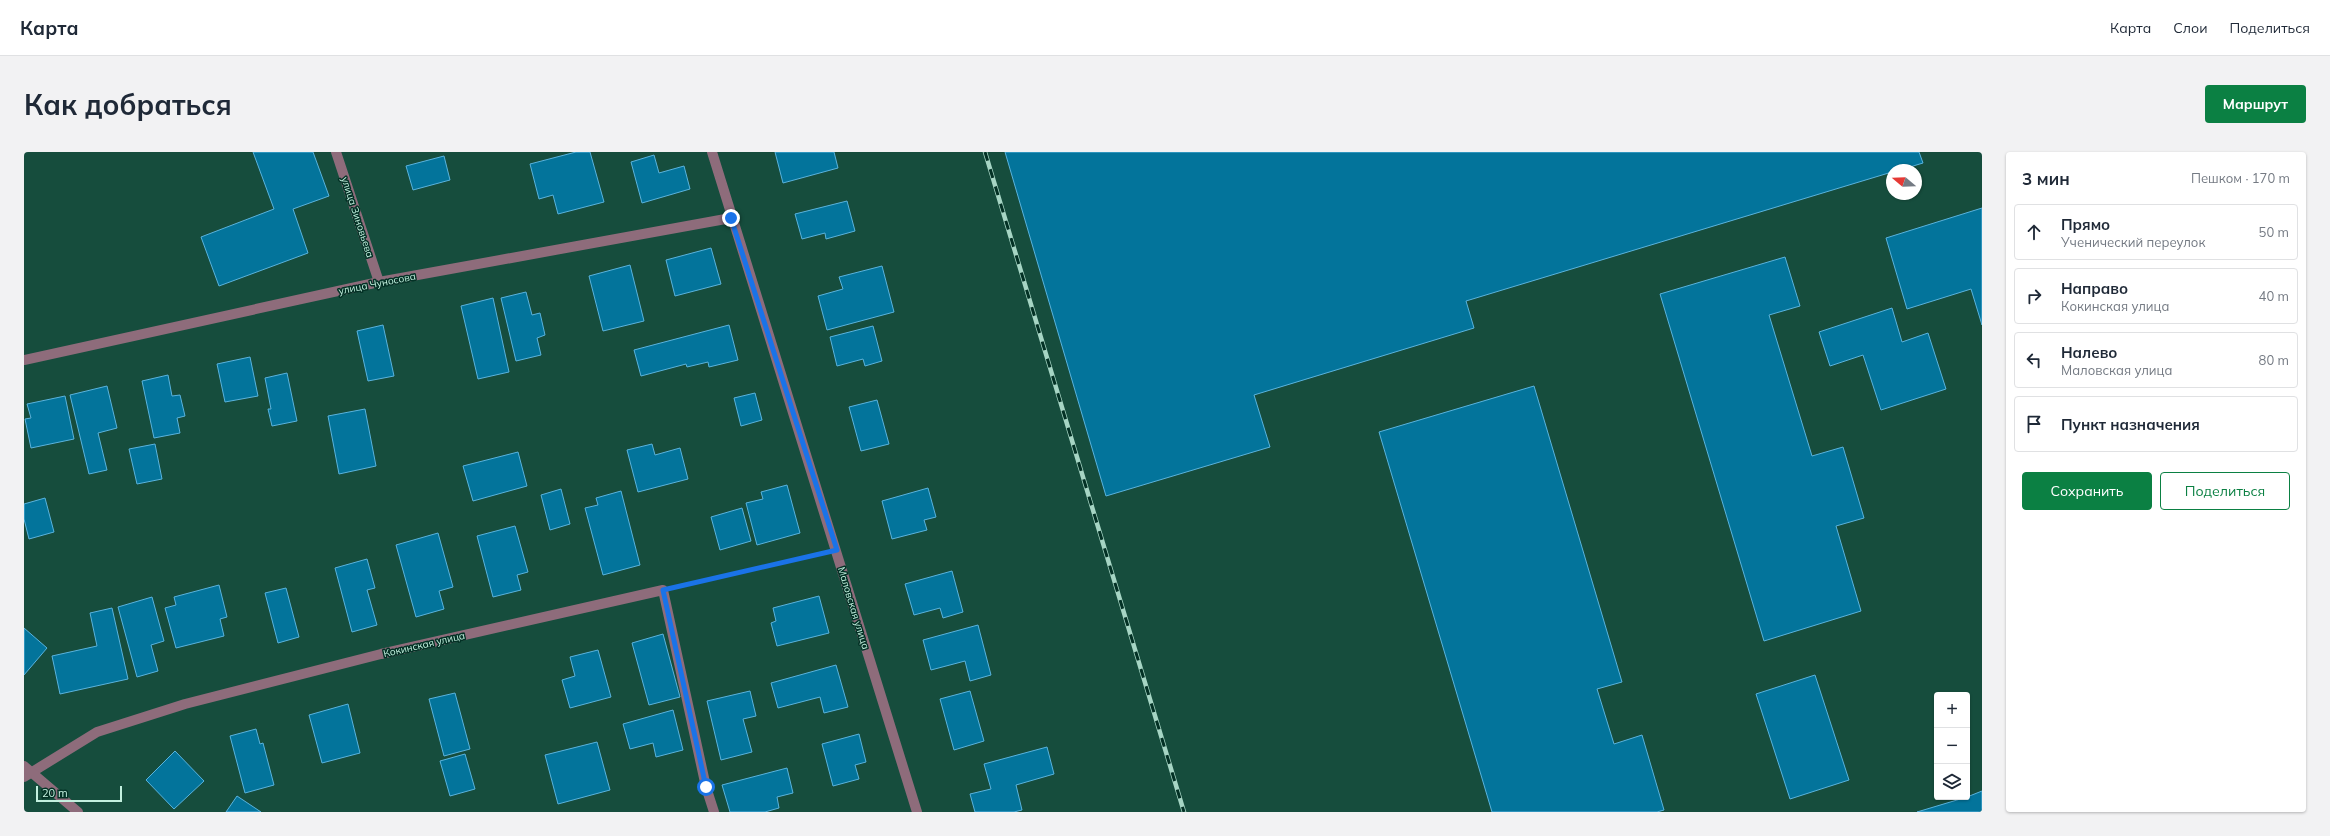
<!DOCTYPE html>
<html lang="ru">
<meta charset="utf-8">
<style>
:root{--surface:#fff;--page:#f2f2f3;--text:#1f2937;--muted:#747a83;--line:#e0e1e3;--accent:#0b8043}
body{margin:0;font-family:Mulish,sans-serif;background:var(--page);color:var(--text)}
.controls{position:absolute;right:12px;bottom:12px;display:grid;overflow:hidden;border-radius:4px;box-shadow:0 1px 3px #0004}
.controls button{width:36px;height:36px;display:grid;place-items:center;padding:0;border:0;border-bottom:1px solid var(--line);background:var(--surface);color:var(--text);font:20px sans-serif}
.compass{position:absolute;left:1862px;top:12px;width:36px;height:36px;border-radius:50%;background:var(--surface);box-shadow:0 1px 3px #0004;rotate:289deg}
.scale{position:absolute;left:12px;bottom:10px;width:86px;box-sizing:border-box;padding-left:4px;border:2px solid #c3f0df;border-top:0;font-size:11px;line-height:14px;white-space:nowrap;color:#c3f0df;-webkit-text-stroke:3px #033125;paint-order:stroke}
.stop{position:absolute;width:12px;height:12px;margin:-9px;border:3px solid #1a73e8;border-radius:50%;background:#fff}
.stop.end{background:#1a73e8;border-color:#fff;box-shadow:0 1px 4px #0008}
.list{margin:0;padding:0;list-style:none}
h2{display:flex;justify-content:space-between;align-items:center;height:52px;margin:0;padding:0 16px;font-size:17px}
h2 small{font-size:13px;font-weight:400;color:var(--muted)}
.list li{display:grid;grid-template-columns:26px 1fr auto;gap:12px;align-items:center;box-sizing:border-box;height:56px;margin:0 8px 8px;padding:0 8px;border:1px solid var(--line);border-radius:4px}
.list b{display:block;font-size:15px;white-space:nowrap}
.list p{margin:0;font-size:13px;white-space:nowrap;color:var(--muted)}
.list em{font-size:13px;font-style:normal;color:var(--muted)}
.actions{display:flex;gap:8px;padding:12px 16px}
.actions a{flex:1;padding:9px 0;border:1px solid var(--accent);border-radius:4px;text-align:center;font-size:14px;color:var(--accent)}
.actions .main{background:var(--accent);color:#fff}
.icon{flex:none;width:22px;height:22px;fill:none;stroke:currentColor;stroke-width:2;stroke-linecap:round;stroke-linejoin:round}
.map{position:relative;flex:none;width:1958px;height:660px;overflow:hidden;border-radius:4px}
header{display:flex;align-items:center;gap:24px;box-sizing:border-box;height:56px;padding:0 20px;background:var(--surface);border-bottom:1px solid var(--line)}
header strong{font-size:19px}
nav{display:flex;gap:22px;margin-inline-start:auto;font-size:14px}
.intro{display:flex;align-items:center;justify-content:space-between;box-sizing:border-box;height:96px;padding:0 24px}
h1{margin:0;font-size:28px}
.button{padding:10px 18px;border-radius:4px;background:var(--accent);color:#fff;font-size:14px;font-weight:700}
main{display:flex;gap:24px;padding:0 24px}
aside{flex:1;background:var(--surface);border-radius:4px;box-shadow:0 1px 3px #0004}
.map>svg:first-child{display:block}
.building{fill:#03749b;stroke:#5ab3dd}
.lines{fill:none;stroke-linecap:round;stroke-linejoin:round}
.path{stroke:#6ea08f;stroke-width:2.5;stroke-dasharray:2 3;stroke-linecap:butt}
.minor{stroke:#8e6c7b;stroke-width:10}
.tertiary{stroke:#8e6c7b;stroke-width:10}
.rail-casing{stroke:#a6d5c4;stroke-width:4.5}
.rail{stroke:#033125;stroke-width:3;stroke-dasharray:9;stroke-linecap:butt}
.route{stroke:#1a73e8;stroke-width:5}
.labels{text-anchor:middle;stroke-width:3;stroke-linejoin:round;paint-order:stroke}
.street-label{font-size:10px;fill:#c3f0df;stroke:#033125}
</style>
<header>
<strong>Карта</strong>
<nav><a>Карта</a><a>Слои</a><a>Поделиться</a></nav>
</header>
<div class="intro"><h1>Как добраться</h1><a class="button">Маршрут</a></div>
<main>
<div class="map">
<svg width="1958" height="660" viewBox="0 0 1958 660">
<rect width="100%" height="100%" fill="#164d3d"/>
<g class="building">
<path d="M229 0H289L305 44 269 57 284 101 195 134 177 85 250 57Z"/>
<path d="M552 0H566L580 50 534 62 529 43 515 47 506 12Z"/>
<path d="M751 0H810L814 16 759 31Z"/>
<path d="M981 0H1895L1899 11 1876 18H1868V20L1442 149 1450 176 1230 243 1246 295 1082 344Z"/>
<path d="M630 3 635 21 660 14 666 37 618 51 607 10Z"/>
<path d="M420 4 426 28 389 38 382 14Z"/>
<path d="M823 49 831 79 802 87 801 81 778 87 771 62Z"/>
<path d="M1958 56V173L1947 137 1883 157 1862 86Z"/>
<path d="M687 96 697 132 651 144 642 108Z"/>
<path d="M1761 105 1776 154 1745 163 1788 304 1819 295 1840 366 1812 374 1837 459 1740 489 1636 142Z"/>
<path d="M606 113 620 169 579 179 565 124Z"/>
<path d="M858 114 870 160 803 178 794 144 819 137 815 125Z"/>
<path d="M502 140 508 163 516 161 521 183 513 186 517 203 492 209 477 146Z"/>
<path d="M469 146 485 220 454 227 437 154Z"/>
<path d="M1868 156 1878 190 1904 181 1922 237 1857 258 1839 203 1806 214 1795 180Z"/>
<path d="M359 173 370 224 344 229 333 179Z"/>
<path d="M705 173 714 208 685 215 684 210 663 215 662 212 617 224 610 198Z"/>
<path d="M849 174 858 209 841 214 839 207 813 214 806 185Z"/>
<path d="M226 205 234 244 201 250 193 212Z"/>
<path d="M263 221 273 269 248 274 244 257H247L241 226Z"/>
<path d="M144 223 148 244 156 243 161 264 153 266 156 281 130 286 118 229Z"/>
<path d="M83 234 93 276 74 281 83 318 65 322 46 243Z"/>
<path d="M1510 234 1598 530 1573 537 1590 592 1618 583 1640 658 1633 660H1468L1355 280Z"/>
<path d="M731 241 738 268 717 274 710 246Z"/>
<path d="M41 244 50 287 7 296 1 267 7 266 3 252Z"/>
<path d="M853 248 865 292 837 299 825 255Z"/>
<path d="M341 257 352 314 315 322 304 264Z"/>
<path d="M131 292 138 327 113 332 105 297Z"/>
<path d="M628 292 631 303 656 296 664 327 614 340 603 298Z"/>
<path d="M494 300 503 334 449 349 439 314Z"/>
<path d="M763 333 776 381 733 393 722 351 739 347 737 340Z"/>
<path d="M904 336 912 365 900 368 903 378 868 387 858 349Z"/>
<path d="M537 337 546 372 526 378 517 343Z"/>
<path d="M597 339 616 413 579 423 561 356 574 353 572 346Z"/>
<path d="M21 346 30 380 5 387 0 367V352Z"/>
<path d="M718 356 727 389 696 398 687 365Z"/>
<path d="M491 374 504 420 493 423 497 438 469 445 453 384Z"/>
<path d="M414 381 429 435 415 439 420 457 392 465 372 393Z"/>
<path d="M343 407 351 436 343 438 353 473 328 480 311 416Z"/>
<path d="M928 419 939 460 919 466 916 456 890 463 881 432Z"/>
<path d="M195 433 203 465 196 467 200 484 152 496 141 456 152 453 150 445Z"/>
<path d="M262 436 275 485 254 491 241 441Z"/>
<path d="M795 444 805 481 753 494 747 471 752 469 749 456Z"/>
<path d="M128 445 140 489 127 493 134 519 113 525 94 455Z"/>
<path d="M88 456 104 527 36 542 28 504 73 494 66 461Z"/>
<path d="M954 473 967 523 946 529 941 509 907 518 899 488Z"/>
<path d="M0 476 23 496 0 523Z"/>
<path d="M639 482 656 545 625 553 608 491Z"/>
<path d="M574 498 587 545 546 556 538 528 551 524 546 505Z"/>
<path d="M812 513 824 555 800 561 796 545 754 556 747 531Z"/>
<path d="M1791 523 1825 628 1766 647 1732 542Z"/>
<path d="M726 539 732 564 719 567 728 600 697 608 683 549Z"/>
<path d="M946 539 960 589 930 598 916 547Z"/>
<path d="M431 541 446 597 420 604 405 547Z"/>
<path d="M324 552 336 601 298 611 285 563Z"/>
<path d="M649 558 659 598 632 605 629 591 606 597 599 572Z"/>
<path d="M232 577 236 592 239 591 250 633 221 641 206 584Z"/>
<path d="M835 582 842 610 831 613 835 627 809 634 798 592Z"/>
<path d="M573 590 586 638 534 652 521 603Z"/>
<path d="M1023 595 1030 622 992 633 998 658 990 660H951L946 642 967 637 960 612Z"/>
<path d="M151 599 180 629 150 657 122 628Z"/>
<path d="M441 602 451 637 426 644 416 609Z"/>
<path d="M763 616 769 641 753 645 755 656 741 660H706L698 633Z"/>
<path d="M1958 639V660H1893L1943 645Z"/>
<path d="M213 644 237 660H202Z"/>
</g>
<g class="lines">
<path class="path" d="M657 434 793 403"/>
<g class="minor">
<path d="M312 0 355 130"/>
<path d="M688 0 893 660"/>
<path d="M0 208 355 130 707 66"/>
<path d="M0 625 73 580 161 552 357 502 639 438 682 635 690 660"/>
</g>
<path class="tertiary" d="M0 614 54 660"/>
<g class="rail-casing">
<path id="rail" d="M961 0 1160 660"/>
</g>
<use href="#rail" class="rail"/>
</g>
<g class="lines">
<path class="route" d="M682 635 639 438 813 398 707 66"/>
</g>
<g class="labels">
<g class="street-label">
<text transform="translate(334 65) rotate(72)" y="4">улица Зиновьева</text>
<text transform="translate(353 131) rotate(-11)" y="4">улица Чуносова</text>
<text transform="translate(830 456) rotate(73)" y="4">Маловская улица</text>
<text transform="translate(400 492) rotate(-13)" y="4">Кокинская улица</text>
</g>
</g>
</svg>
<div class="controls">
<button>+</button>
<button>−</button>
<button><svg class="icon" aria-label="layers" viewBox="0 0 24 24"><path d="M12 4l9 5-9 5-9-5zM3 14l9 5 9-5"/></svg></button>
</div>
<svg class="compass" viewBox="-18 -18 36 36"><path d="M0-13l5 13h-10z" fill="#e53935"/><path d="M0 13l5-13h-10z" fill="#747a83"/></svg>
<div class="scale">20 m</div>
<div class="stop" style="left:682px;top:635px"></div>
<div class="stop end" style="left:707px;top:66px"></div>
</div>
<aside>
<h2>3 мин<small>Пешком · 170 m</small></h2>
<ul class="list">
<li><svg class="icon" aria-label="ahead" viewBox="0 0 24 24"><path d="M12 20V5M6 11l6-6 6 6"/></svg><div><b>Прямо</b><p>Ученический переулок</p></div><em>50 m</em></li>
<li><svg class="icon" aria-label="right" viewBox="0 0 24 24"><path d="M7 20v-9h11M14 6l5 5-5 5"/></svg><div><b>Направо</b><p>Кокинская улица</p></div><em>40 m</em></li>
<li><svg class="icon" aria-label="left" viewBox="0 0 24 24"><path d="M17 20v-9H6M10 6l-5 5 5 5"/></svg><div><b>Налево</b><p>Маловская улица</p></div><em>80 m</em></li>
<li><svg class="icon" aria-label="arrive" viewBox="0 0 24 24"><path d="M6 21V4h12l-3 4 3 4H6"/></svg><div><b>Пункт назначения</b></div></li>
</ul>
<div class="actions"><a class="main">Сохранить</a><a>Поделиться</a></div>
</aside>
</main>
